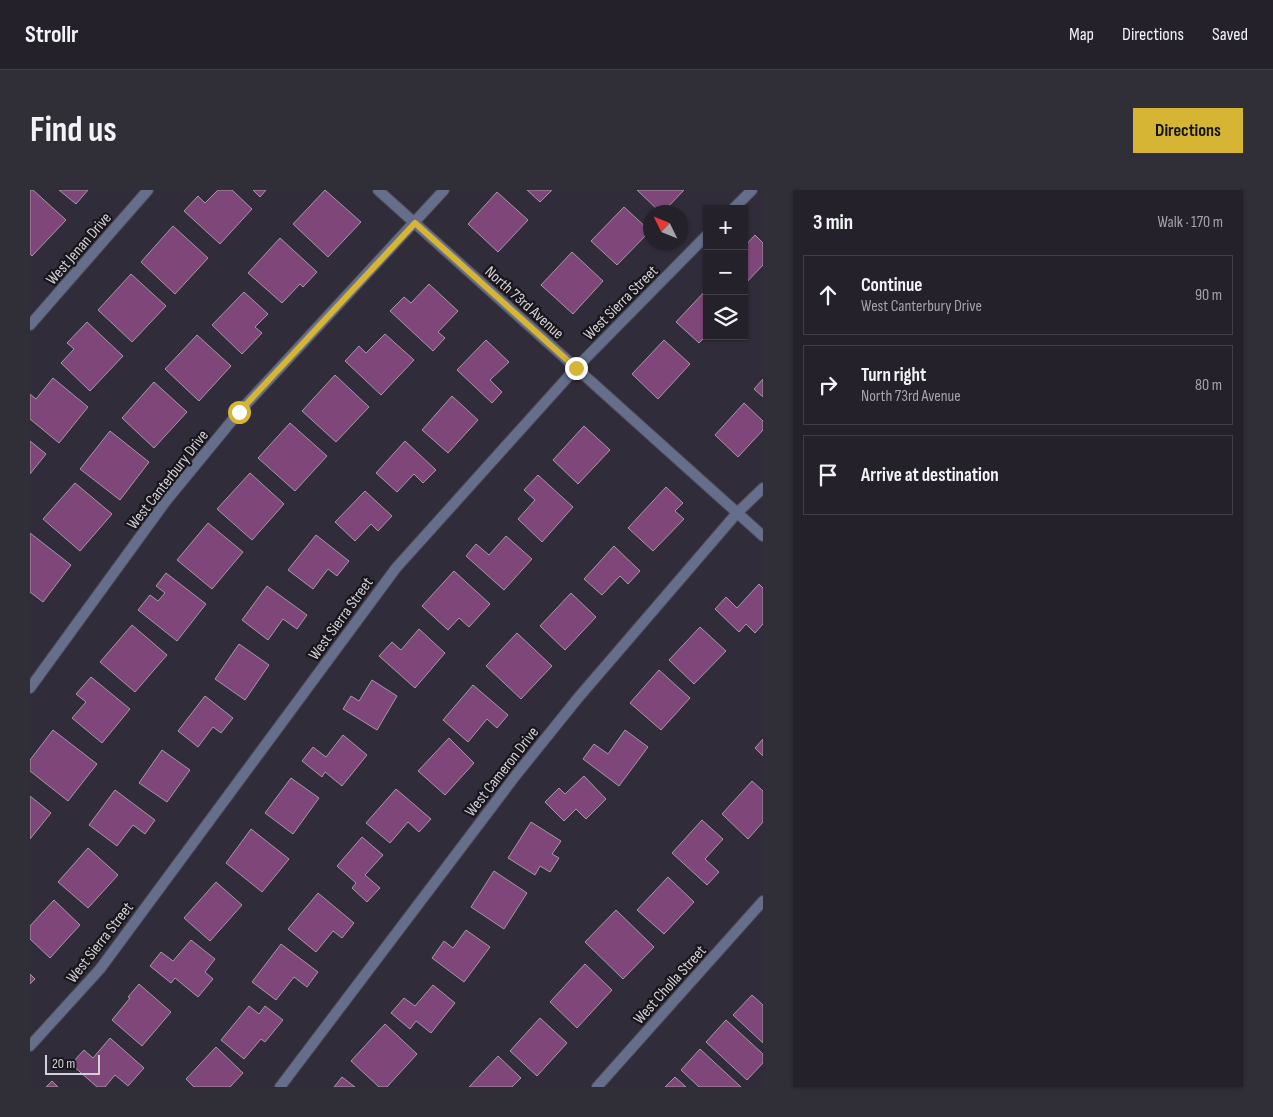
<!DOCTYPE html>
<meta charset="utf-8">
<style>
:root{--surface:#24212b;--page:#302e37;--text:#f1f3f6;--muted:#a3a3a9;--line:#413e47;--accent:#d6b534}
body{margin:0;font-family:"Sofia Sans Condensed",sans-serif;background:var(--page);color:var(--text)}
.controls{position:absolute;right:15px;top:15px;display:grid;overflow:hidden;border-radius:0px;box-shadow:0 1px 4px #0004}
.controls button{width:45px;height:45px;display:grid;place-items:center;padding:0;border:0;border-bottom:1px solid var(--line);background:var(--surface);color:var(--text);font:25px sans-serif}
.compass{position:absolute;left:613px;top:15px;width:45px;height:45px;border-radius:50%;background:var(--surface);box-shadow:0 1px 4px #0004;rotate:313deg}
.scale{position:absolute;left:15px;bottom:12px;width:55px;box-sizing:border-box;padding-left:5px;border:2px solid #d3d0d8;border-top:0;font-size:14px;line-height:18px;white-space:nowrap;color:#d3d0d8;-webkit-text-stroke:4px #18161b;paint-order:stroke}
.stop{position:absolute;width:15px;height:15px;margin:-11px;border:4px solid #d6b534;border-radius:50%;background:#fff}
.stop.end{background:#d6b534;border-color:#fff;box-shadow:0 1px 5px #0008}
.list{margin:0;padding:0;list-style:none}
h2{display:flex;justify-content:space-between;align-items:center;height:65px;margin:0;padding:0 20px;font-size:21px}
h2 small{font-size:16px;font-weight:400;color:var(--muted)}
.list li{display:grid;grid-template-columns:32px 1fr auto;gap:15px;align-items:center;box-sizing:border-box;height:80px;margin:0 10px 10px;padding:0 10px;border:1px solid var(--line);border-radius:0px}
.list b{display:block;font-size:19px;white-space:nowrap}
.list p{margin:0;font-size:16px;white-space:nowrap;color:var(--muted)}
.list em{font-size:16px;font-style:normal;color:var(--muted)}
.icon{flex:none;width:28px;height:28px;fill:none;stroke:currentColor;stroke-width:2;stroke-linecap:round;stroke-linejoin:round}
.map{position:relative;flex:none;width:733px;height:897px;overflow:hidden;border-radius:0px}
header{display:flex;align-items:center;gap:30px;box-sizing:border-box;height:70px;padding:0 25px;background:var(--surface);border-bottom:1px solid var(--line)}
header strong{font-size:24px}
nav{display:flex;gap:28px;margin-inline-start:auto;font-size:18px}
.intro{display:flex;align-items:center;justify-content:space-between;box-sizing:border-box;height:120px;padding:0 30px}
h1{margin:0;font-size:35px}
.button{padding:12px 22px;border-radius:0px;background:var(--accent);color:#111;font-size:18px;font-weight:700}
main{display:flex;gap:30px;padding:0 30px}
aside{flex:1;background:var(--surface);border-radius:0px;box-shadow:0 1px 4px #0004}
.map>svg:first-child{display:block}
.building{fill:#7f4779;stroke:#a598a3}
.lines{fill:none;stroke-linecap:round;stroke-linejoin:round}
.minor-casing{stroke:#4d4a56;stroke-width:12}
.tertiary-casing{stroke:#4d4a56;stroke-width:12}
.minor{stroke:#656f8c;stroke-width:10}
.tertiary{stroke:#656f8c;stroke-width:10}
.route{stroke:#d6b534;stroke-width:6}
.labels{text-anchor:middle;stroke-width:4.5;stroke-linejoin:round;paint-order:stroke}
.street-label{font-size:16px;fill:#d3d0d8;stroke:#18161b}
</style>
<header>
<strong>Strollr</strong>
<nav><a>Map</a><a>Directions</a><a>Saved</a></nav>
</header>
<div class="intro"><h1>Find us</h1><a class="button">Directions</a></div>
<main>
<div class="map">
<svg width="733" height="897" viewBox="0 0 733 897">
<rect width="100%" height="100%" fill="#302c39"/>
<g class="building">
<path d="M0 0H3L36 30 2 66 0 64Z"/>
<path d="M29 0H58L46 14Z"/>
<path d="M188 0H202L222 19 190 54 154 21 168 6 175 13Z"/>
<path d="M223 0H236L230 7Z"/>
<path d="M295 0 331 32 298 67 263 34Z"/>
<path d="M497 0H522L510 12Z"/>
<path d="M607 0H654L633 22H630Z"/>
<path d="M467 2 498 30 468 62 438 34Z"/>
<path d="M594 17 620 41 587 75 561 51Z"/>
<path d="M143 36 178 68 145 104 111 72Z"/>
<path d="M725 45 733 53V75L714 95V57Z"/>
<path d="M250 48 287 82 273 97 270 94 252 113 218 83Z"/>
<path d="M542 62 573 91 543 124 511 95Z"/>
<path d="M101 84 136 116 102 152 68 120Z"/>
<path d="M399 94 428 121 408 142 415 148 403 161 360 121 374 107 381 113Z"/>
<path d="M677 99V145L669 153 646 132Z"/>
<path d="M214 102 238 124 225 137 232 143 212 164 182 135Z"/>
<path d="M57 132 93 166 60 201 31 173 44 159 37 153Z"/>
<path d="M355 144 384 170 351 205 315 171 329 156 336 163Z"/>
<path d="M167 145 201 176 169 211 135 179Z"/>
<path d="M456 150 479 172 460 190 472 202 462 213 427 180Z"/>
<path d="M634 150 660 174 628 209 602 184Z"/>
<path d="M305 185 339 217 306 252 272 221Z"/>
<path d="M23 188 58 217 29 253 0 229V204L6 209Z"/>
<path d="M733 189V207L724 199Z"/>
<path d="M124 192 157 222 124 258 92 228Z"/>
<path d="M422 206 448 230 418 263 392 240Z"/>
<path d="M714 213 733 231V240L708 267 685 245Z"/>
<path d="M260 233 297 266 265 301 228 268Z"/>
<path d="M554 236 580 260 548 294 523 270Z"/>
<path d="M80 241 119 272 90 310 50 279Z"/>
<path d="M0 251 16 264 0 284Z"/>
<path d="M375 251 406 280 393 293 384 284 367 302 346 283Z"/>
<path d="M220 283 254 314 222 350 187 319Z"/>
<path d="M508 285 543 317 512 352 488 329 505 310 494 300Z"/>
<path d="M45 293 82 324 50 361 13 329Z"/>
<path d="M636 297 653 313 645 321 654 329 623 361 598 338Z"/>
<path d="M335 301 362 326 348 341 341 334 325 351 305 332Z"/>
<path d="M178 333 213 362 182 399 147 370Z"/>
<path d="M0 343 41 375 13 412 0 402Z"/>
<path d="M286 345 319 371 307 386 298 379 283 399 258 380Z"/>
<path d="M476 346 502 369 474 400 436 366 446 354 459 365Z"/>
<path d="M584 356 610 381 598 394 590 386 572 405 554 389Z"/>
<path d="M424 381 460 414 439 437 429 428 418 440 392 416Z"/>
<path d="M136 383 176 414 147 451 108 420 120 405 128 411 135 403 126 396Z"/>
<path d="M729 394 733 398V434L725 443 716 434 709 442 685 419 696 407 707 418Z"/>
<path d="M237 396 277 425 267 439 253 429 238 450 212 430Z"/>
<path d="M541 403 566 427 535 460 510 436Z"/>
<path d="M102 435 137 465 105 502 70 472Z"/>
<path d="M670 437 696 461 664 494 639 470Z"/>
<path d="M389 439 415 463 385 498 349 466 362 452 371 460Z"/>
<path d="M487 443 522 476 491 509 456 476Z"/>
<path d="M209 454 239 475 215 510 185 489Z"/>
<path d="M629 480 660 508 631 540 600 513Z"/>
<path d="M61 487 100 519 72 553 42 528 56 512 46 504Z"/>
<path d="M342 490 367 506 347 540 313 519 321 506 329 511Z"/>
<path d="M443 495 478 525 467 538 457 529 438 552 413 530Z"/>
<path d="M175 506 203 528 191 543 183 537 168 557 148 541Z"/>
<path d="M23 540 67 574 38 611 0 581V570Z"/>
<path d="M595 540 618 557 589 596 553 569 564 554 578 564Z"/>
<path d="M313 545 337 565 312 596 295 582 292 587 272 571 283 557 296 567Z"/>
<path d="M419 548 444 573 415 605 388 581Z"/>
<path d="M733 549V566L725 558Z"/>
<path d="M132 560 160 580 137 612 109 593Z"/>
<path d="M554 586 576 609 556 629 546 619 534 631 515 612 529 598 535 604Z"/>
<path d="M261 588 289 608 263 644 235 623Z"/>
<path d="M722 591 733 601V632L718 649 692 624Z"/>
<path d="M366 599 401 629 389 642 378 632 360 653 336 633Z"/>
<path d="M85 600 125 630 115 644 103 635 87 656 59 635Z"/>
<path d="M0 606 21 623 0 649Z"/>
<path d="M672 630 693 649 675 669 689 682 677 695 642 663Z"/>
<path d="M501 632 531 651 522 664 529 668 520 682 510 676 505 685 478 668Z"/>
<path d="M221 639 259 669 232 702 196 673Z"/>
<path d="M332 647 353 665 335 685 350 698 337 712 322 698 326 693 307 676Z"/>
<path d="M58 658 88 685 58 718 28 692Z"/>
<path d="M464 681 497 703 474 739 441 717Z"/>
<path d="M638 687 664 712 634 744 607 720Z"/>
<path d="M186 692 212 715 180 751 154 728Z"/>
<path d="M288 703 324 733 312 748 303 741 286 762 258 739Z"/>
<path d="M24 710 50 735 20 768 0 749V736Z"/>
<path d="M586 720 624 757 593 789 555 752Z"/>
<path d="M436 740 460 757 434 792 402 768 414 751 423 758Z"/>
<path d="M161 750 185 769 175 782 183 789 168 807 145 788 141 793 120 776 131 762 143 771Z"/>
<path d="M251 754 288 782 277 797 264 787 246 810 222 792Z"/>
<path d="M555 774 582 800 547 838 520 812Z"/>
<path d="M0 784 5 789 0 794Z"/>
<path d="M109 794 141 822 112 856 82 830 100 808 98 807Z"/>
<path d="M403 795 425 813 401 843 386 831 380 839 361 823 374 808 385 816Z"/>
<path d="M722 805 733 815V853L703 825Z"/>
<path d="M219 816 229 824 235 816 253 830 235 852 231 849 214 869 191 850Z"/>
<path d="M510 828 537 853 507 886 480 861Z"/>
<path d="M696 830 733 864V873L717 890 676 852Z"/>
<path d="M355 834 387 864 357 897H349L321 871Z"/>
<path d="M80 848 114 878 98 896 85 885 75 897H67L41 874 54 860 63 868Z"/>
<path d="M186 857 213 883 200 897H164L156 889Z"/>
<path d="M670 859 711 897H669L651 880Z"/>
<path d="M468 866 491 888 482 897H439Z"/>
<path d="M312 887 325 897H304Z"/>
<path d="M645 887 656 897H635Z"/>
<path d="M22 891 28 897H16Z"/>
</g>
<g class="lines">
<g class="minor-casing">
<g id="minor">
<path d="M348 0 733 346"/>
<path d="M703 19 722 0"/>
<path d="M0 135 118 0"/>
<path d="M0 498 136 311 209 222 414 0"/>
<path d="M0 856 70 779 366 378 546 178 677 45"/>
<path d="M250 897 486 585 548 508 707 323 733 298"/>
</g>
</g>
<g class="tertiary-casing">
<path id="tertiary" d="M567 897 733 711"/>
</g>
<use href="#minor" class="minor"/>
<use href="#tertiary" class="tertiary"/>
</g>
<g class="lines">
<path class="route" d="M209 222 385 33 546 178"/>
</g>
<g class="labels">
<g class="street-label">
<text transform="translate(48 58) rotate(-49)" y="6">West Jenan Drive</text>
<text transform="translate(495 112) rotate(42)" y="6">North 73rd Avenue</text>
<text transform="translate(590 112) rotate(-45)" y="6">West Sierra Street</text>
<text transform="translate(137 289) rotate(-52)" y="6">West Canterbury Drive</text>
<text transform="translate(310 428) rotate(-54)" y="6">West Sierra Street</text>
<text transform="translate(471 581) rotate(-52)" y="6">West Cameron Drive</text>
<text transform="translate(69 752) rotate(-52)" y="6">West Sierra Street</text>
<text transform="translate(639 794) rotate(-48)" y="6">West Cholla Street</text>
</g>
</g>
</svg>
<div class="controls">
<button>+</button>
<button>−</button>
<button><svg class="icon" aria-label="layers" viewBox="0 0 24 24"><path d="M12 4l9 5-9 5-9-5zM3 14l9 5 9-5"/></svg></button>
</div>
<svg class="compass" viewBox="-18 -18 36 36"><path d="M0-13l5 13h-10z" fill="#e53935"/><path d="M0 13l5-13h-10z" fill="#a3a3a9"/></svg>
<div class="scale">20 m</div>
<div class="stop" style="left:209px;top:222px"></div>
<div class="stop end" style="left:546px;top:178px"></div>
</div>
<aside>
<h2>3 min<small>Walk · 170 m</small></h2>
<ul class="list">
<li><svg class="icon" aria-label="ahead" viewBox="0 0 24 24"><path d="M12 20V5M6 11l6-6 6 6"/></svg><div><b>Continue</b><p>West Canterbury Drive</p></div><em>90 m</em></li>
<li><svg class="icon" aria-label="right" viewBox="0 0 24 24"><path d="M7 20v-9h11M14 6l5 5-5 5"/></svg><div><b>Turn right</b><p>North 73rd Avenue</p></div><em>80 m</em></li>
<li><svg class="icon" aria-label="arrive" viewBox="0 0 24 24"><path d="M6 21V4h12l-3 4 3 4H6"/></svg><div><b>Arrive at destination</b></div></li>
</ul>
</aside>
</main>
